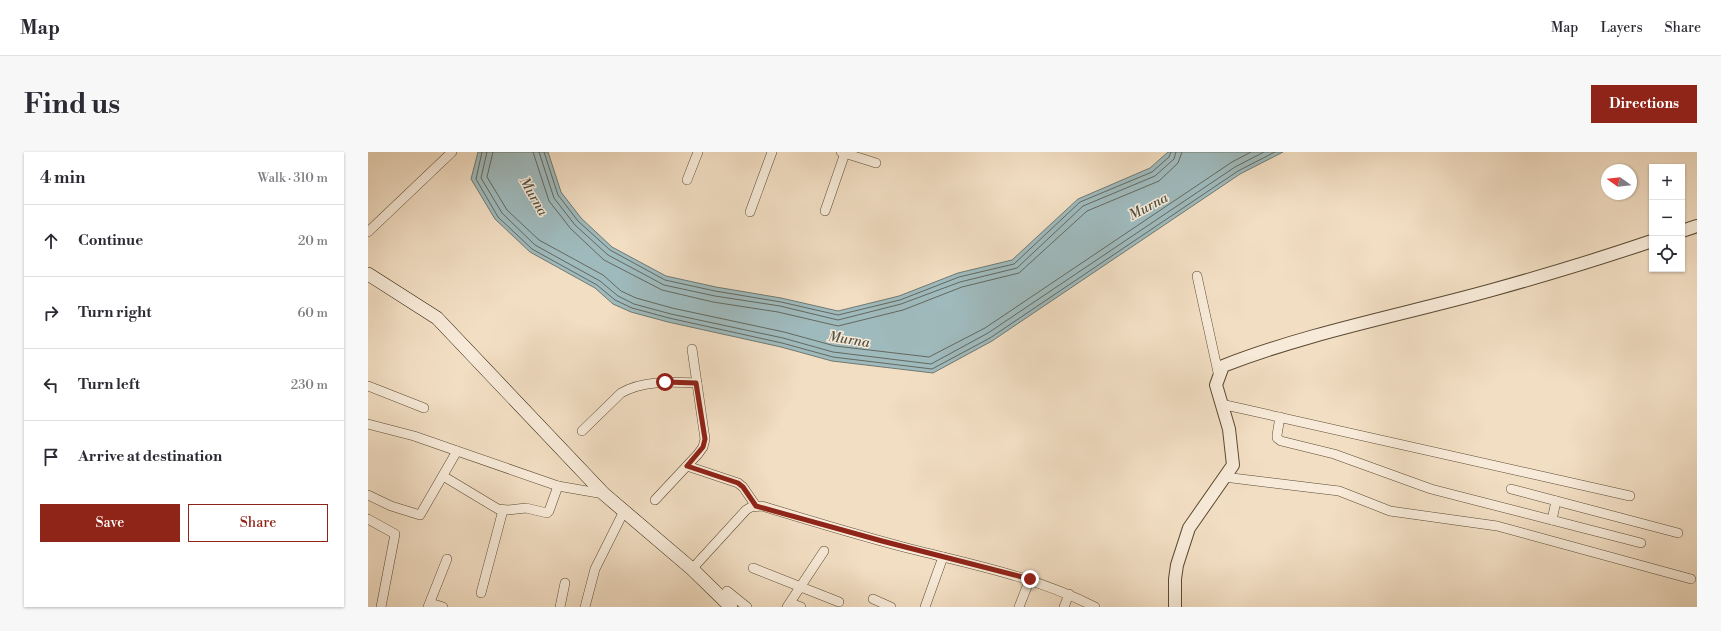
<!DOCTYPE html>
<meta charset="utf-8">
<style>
:root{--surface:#fff;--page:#f7f7f7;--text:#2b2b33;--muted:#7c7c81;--line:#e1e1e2;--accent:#8f2418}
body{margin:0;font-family:"Libre Bodoni",serif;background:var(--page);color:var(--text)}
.controls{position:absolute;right:12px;top:12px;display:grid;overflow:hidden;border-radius:0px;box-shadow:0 1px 3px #0004}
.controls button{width:36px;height:36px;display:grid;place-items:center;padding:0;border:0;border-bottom:1px solid var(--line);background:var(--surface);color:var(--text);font:20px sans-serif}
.compass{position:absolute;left:1233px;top:12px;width:36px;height:36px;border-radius:50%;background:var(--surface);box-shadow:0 1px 3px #0004;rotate:285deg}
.stop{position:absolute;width:12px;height:12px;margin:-9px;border:3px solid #8f2418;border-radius:50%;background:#fff}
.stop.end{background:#8f2418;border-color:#fff;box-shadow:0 1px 4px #0008}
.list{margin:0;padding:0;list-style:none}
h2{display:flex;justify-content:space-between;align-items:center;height:52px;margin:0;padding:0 16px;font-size:17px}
h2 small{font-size:13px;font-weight:400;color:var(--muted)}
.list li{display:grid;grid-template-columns:26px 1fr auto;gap:12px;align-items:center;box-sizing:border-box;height:72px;padding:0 16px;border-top:1px solid var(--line)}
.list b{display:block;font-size:15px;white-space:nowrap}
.list em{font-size:13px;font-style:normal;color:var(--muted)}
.actions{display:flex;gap:8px;padding:12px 16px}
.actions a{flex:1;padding:9px 0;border:1px solid var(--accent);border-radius:0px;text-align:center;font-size:14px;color:var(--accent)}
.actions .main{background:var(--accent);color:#fff}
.icon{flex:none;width:22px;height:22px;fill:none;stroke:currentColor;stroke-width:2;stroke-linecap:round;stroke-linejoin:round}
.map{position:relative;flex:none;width:1329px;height:455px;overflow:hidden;border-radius:0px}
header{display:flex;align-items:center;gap:24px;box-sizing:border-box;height:56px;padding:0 20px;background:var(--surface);border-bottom:1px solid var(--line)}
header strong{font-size:19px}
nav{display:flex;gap:22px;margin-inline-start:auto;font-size:14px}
.intro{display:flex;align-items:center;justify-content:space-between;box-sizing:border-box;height:96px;padding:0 24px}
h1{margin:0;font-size:28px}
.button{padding:10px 18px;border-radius:0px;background:var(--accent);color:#fff;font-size:14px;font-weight:700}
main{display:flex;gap:24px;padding:0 24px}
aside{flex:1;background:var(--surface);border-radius:0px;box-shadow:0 1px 3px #0004}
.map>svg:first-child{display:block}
.water{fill:#9fbabd;stroke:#6f7971}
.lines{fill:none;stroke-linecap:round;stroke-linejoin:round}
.shore{stroke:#64685e;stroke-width:1}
.minor-casing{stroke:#5a4931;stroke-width:10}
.tertiary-casing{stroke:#5a4931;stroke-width:14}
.secondary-casing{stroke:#281700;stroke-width:14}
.minor{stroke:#f7ead8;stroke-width:9}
.tertiary{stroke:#f7ead8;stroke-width:12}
.secondary{stroke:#f7ead8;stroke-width:13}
.route{stroke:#8f2418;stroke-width:5}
.labels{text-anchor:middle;stroke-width:3;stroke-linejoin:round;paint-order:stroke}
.water-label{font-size:14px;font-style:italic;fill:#525042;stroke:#f7ead8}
</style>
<header>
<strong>Map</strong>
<nav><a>Map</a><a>Layers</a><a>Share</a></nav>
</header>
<div class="intro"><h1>Find us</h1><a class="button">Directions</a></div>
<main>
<aside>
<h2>4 min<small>Walk · 310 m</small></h2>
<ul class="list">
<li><svg class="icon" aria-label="ahead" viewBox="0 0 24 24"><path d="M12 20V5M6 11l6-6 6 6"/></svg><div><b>Continue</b></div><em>20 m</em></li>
<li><svg class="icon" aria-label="right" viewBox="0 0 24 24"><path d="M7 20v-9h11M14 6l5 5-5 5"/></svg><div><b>Turn right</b></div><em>60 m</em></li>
<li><svg class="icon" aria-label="left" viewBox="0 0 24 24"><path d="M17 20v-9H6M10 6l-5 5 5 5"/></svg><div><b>Turn left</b></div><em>230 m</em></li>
<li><svg class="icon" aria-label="arrive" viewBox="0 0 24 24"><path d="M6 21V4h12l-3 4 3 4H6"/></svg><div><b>Arrive at destination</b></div></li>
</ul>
<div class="actions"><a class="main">Save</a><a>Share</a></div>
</aside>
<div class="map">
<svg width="1329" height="455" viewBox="0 0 1329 455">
<rect width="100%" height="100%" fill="#f2dec3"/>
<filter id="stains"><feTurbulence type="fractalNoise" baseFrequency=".005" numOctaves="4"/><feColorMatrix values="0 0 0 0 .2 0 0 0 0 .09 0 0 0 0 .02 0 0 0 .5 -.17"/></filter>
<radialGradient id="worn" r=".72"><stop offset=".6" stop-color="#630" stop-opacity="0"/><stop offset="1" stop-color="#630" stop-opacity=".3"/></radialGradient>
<path class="water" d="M110 0H180L193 40 213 66 244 95 298 124 348 135 413 146 470 159 531 144 590 121 644 108 710 47 782 16 800 0H915L872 22 624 189 565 221 464 209 413 195 300 170 263 160 245 152 227 136 162 100 127 67 103 27Z"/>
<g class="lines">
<g class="shore">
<path d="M114 0 108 27 130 65 164 97 229 133 247 148 264 156 301 166 414 191 465 205 564 217 622 186 870 19 907 0"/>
<path d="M119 0 113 26 134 61 167 93 232 129 250 144 266 152 303 162 415 186 465 200 563 212 620 181 867 15 896 0"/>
<path d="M125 0 119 25 139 58 171 88 235 123 253 139 268 146 304 156 416 180 467 194 561 205 617 176 864 10 883 0"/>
<path d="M165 0 181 49 203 77 236 108 294 138 345 150 410 160 470 174 535 158 594 135 651 121 719 59 791 29 810 11 814 0"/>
<path d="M171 0 186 46 207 73 240 103 296 133 347 144 412 154 470 168 533 152 592 130 649 116 715 54 787 24 806 7 808 0"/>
<path d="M176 0 190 43 210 69 242 98 297 128 347 139 413 150 470 163 532 148 591 125 646 112 712 50 784 20 801 5 803 0"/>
</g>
<g class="minor-casing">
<g id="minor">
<path d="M473 0 508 11"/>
<path d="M319 28 330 0"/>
<path d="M457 59 477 1"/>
<path d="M382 60 404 0"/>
<path d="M0 80 84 0"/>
<path d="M829 124 851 225"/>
<path d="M0 234 56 256"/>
<path d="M853 252 1262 344"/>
<path d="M912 265 909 283V286L913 289 966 302 1063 337 1273 391"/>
<path d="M0 272 46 284 190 334 236 342"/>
<path d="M214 279 253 241C275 228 304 230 329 231"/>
<path d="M319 314 370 331 375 335 388 354"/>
<path d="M75 324 130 357 140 358 158 356 179 361 181 359 190 334"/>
<path d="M856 325 971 339 1022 359 1129 374 1323 427"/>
<path d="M1143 337 1310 381"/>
<path d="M0 343 23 354 52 363 89 299"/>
<path d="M287 348 330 302 335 295 337 287 324 197"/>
<path d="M0 367 27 382 13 455"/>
<path d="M1184 368 1188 349"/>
<path d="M385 416 471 450"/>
<path d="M324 417 378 358 383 355 394 354C443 369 493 384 543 397 607 413 668 425 727 455"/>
<path d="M359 439 379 455"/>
<path d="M113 441 135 358"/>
<path d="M505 447 523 455"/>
<path d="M62 451 75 455"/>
<path d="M422 451 433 455"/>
<path d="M60 455 79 407"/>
<path d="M192 455 197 431"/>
<path d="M217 455 227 417 256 359"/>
<path d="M419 455 456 399"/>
<path d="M557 455 575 405"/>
<path d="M651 455 662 427"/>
<path d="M696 455 701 442"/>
</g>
</g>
<g class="tertiary-casing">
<g id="tertiary">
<path d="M1314 79 1329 74"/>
<path d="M807 455V427L809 413 821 376 865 313 861 277 848 233 855 214C942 180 1034 163 1124 138 1178 123 1231 107 1284 89"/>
</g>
</g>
<g class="secondary-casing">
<path id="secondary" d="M0 122 69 166 236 342 324 417 363 455"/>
</g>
<use href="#minor" class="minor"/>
<use href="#tertiary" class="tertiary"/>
<use href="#secondary" class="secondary"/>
</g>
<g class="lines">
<path class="route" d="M297 230 328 231 337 287 335 295 319 314 370 331 375 335 388 354 514 389 662 427"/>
</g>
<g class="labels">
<g class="water-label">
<text transform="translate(166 44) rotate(60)" y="5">Murna</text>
<text transform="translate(780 54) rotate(-28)" y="5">Murna</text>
<text transform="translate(481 187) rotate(9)" y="5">Murna</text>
</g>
</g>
<rect width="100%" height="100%" filter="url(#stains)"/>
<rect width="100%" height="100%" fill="url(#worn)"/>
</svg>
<div class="controls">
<button>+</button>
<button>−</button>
<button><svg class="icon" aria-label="locate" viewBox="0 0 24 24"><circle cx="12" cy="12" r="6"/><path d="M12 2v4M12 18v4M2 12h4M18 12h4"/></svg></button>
</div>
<svg class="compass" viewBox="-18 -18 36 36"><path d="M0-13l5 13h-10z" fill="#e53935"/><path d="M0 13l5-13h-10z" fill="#7c7c81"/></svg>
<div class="stop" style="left:297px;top:230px"></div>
<div class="stop end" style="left:662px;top:427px"></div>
</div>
</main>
